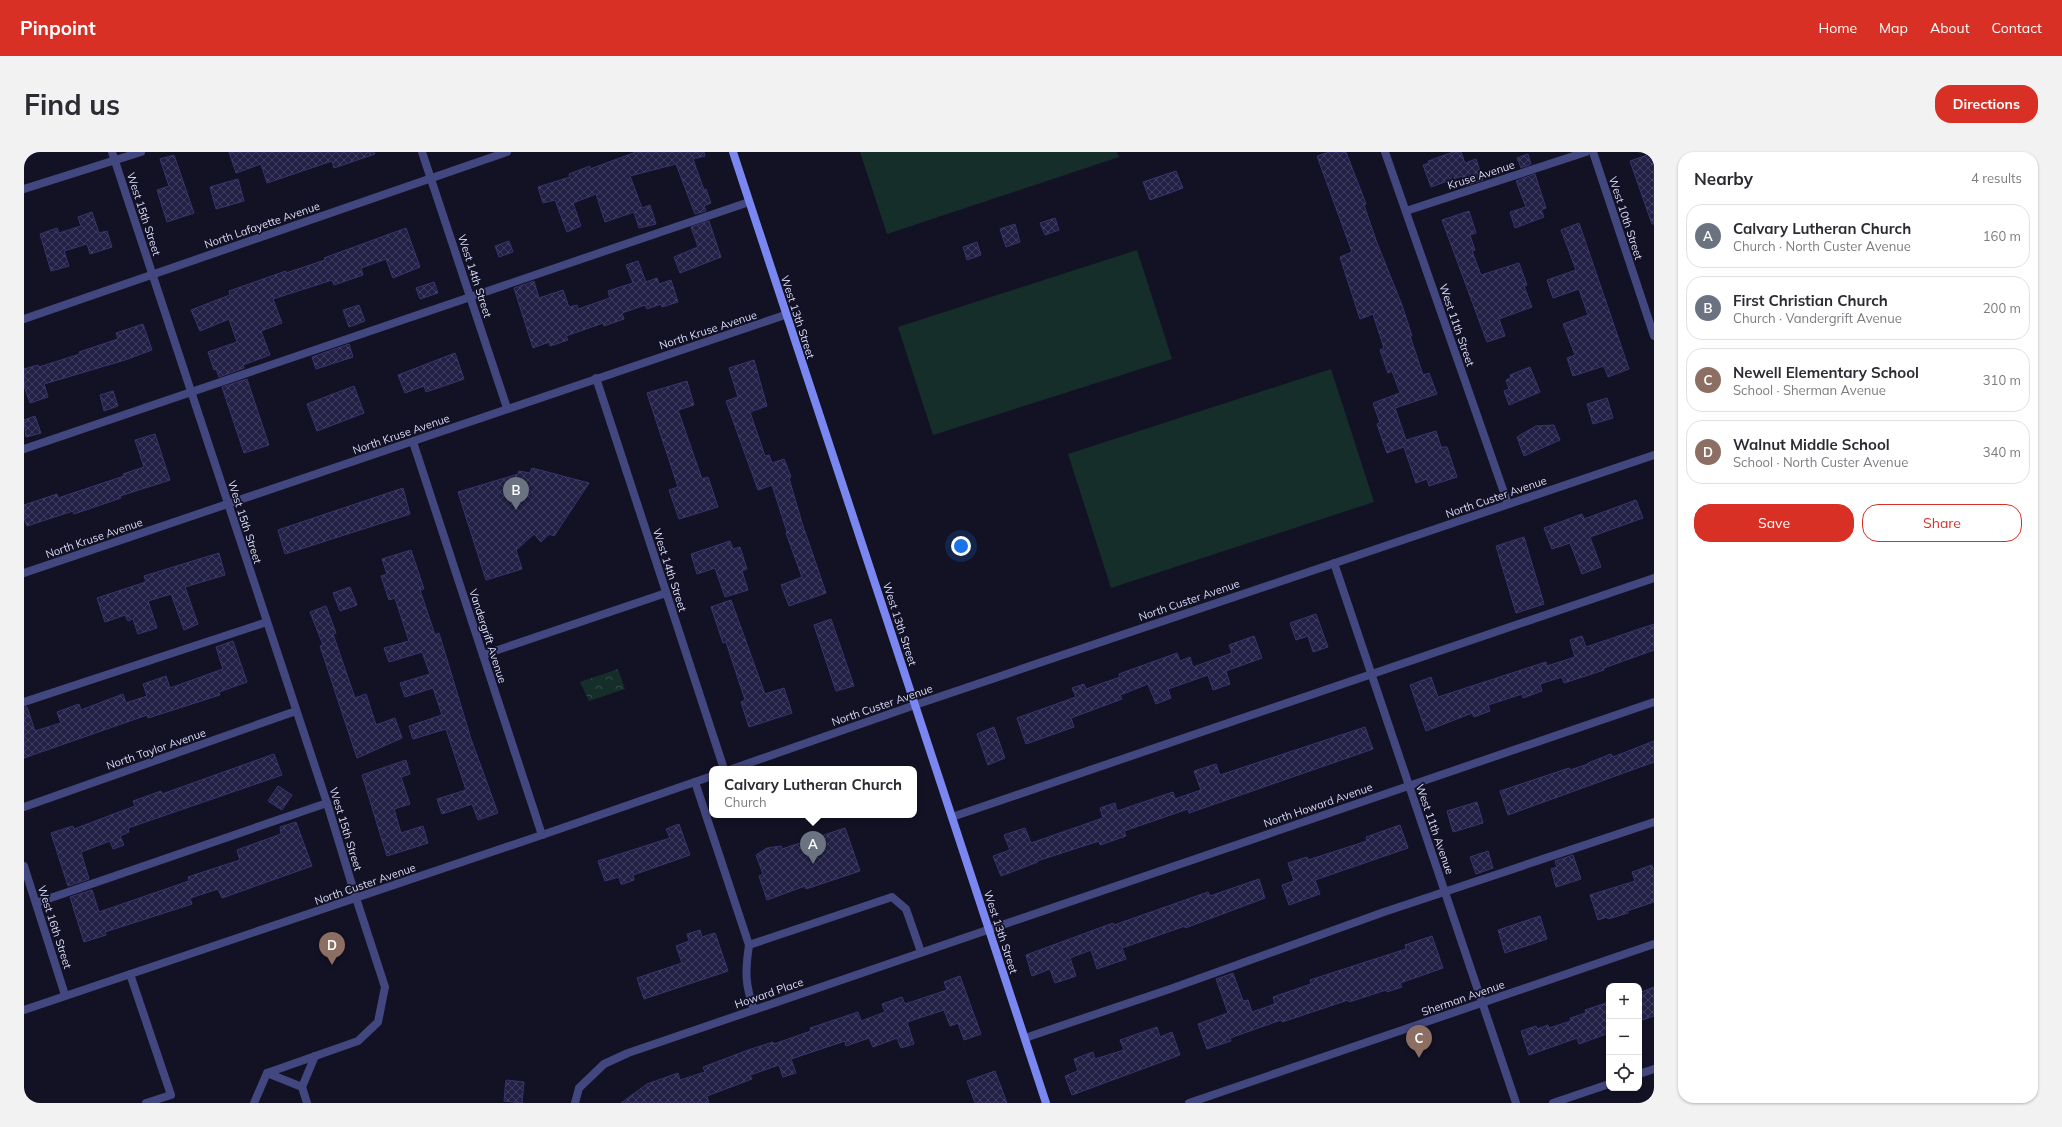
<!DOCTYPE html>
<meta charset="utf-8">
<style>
:root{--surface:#fff;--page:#f2f2f3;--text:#2b2b33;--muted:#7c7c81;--line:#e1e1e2;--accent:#d93025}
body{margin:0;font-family:Mulish,sans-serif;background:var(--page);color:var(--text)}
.controls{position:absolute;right:12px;bottom:12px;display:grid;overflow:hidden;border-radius:8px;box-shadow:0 1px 3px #0004}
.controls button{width:36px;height:36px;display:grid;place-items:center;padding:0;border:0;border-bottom:1px solid var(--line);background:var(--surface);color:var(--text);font:20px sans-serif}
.you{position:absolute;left:937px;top:394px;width:14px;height:14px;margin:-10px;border:3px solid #fff;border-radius:50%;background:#1a73e8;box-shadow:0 0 0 6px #1a73e833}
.badge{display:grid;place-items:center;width:26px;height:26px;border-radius:50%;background:var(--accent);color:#fff;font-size:13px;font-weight:700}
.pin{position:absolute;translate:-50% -33px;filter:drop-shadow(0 1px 2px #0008)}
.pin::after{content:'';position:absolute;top:21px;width:14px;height:12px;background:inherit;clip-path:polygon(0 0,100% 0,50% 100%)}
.popup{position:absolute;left:685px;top:614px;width:208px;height:52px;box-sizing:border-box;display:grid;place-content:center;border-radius:8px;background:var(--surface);filter:drop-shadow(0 1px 3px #0005);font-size:13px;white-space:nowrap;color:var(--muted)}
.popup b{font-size:15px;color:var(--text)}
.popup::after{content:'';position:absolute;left:50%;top:100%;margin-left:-8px;border:8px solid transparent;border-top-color:var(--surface)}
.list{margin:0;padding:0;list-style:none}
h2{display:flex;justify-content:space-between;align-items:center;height:52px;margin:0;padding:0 16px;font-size:17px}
h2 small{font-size:13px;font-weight:400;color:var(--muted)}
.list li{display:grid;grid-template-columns:26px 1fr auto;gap:12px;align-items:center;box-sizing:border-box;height:64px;margin:0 8px 8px;padding:0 8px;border:1px solid var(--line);border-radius:16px}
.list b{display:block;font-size:15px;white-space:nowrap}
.list p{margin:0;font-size:13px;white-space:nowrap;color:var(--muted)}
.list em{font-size:13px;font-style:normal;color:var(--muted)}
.actions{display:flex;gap:8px;padding:12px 16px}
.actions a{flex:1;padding:9px 0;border:1px solid var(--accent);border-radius:16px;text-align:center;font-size:14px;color:var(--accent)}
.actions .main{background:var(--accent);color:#fff}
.icon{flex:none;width:22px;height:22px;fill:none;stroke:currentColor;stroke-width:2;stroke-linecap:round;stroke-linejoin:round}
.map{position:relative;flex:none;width:1630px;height:951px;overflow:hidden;border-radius:16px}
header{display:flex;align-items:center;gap:24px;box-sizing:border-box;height:56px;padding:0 20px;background:var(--accent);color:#fff}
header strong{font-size:19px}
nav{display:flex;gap:22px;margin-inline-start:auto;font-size:14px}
.intro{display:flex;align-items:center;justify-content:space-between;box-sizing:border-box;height:96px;padding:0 24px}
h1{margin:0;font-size:28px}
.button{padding:10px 18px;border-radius:16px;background:var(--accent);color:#fff;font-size:14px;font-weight:700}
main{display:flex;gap:24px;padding:0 24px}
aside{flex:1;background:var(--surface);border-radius:16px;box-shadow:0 1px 3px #0004}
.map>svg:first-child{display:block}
.forest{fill:url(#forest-crowns)}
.garden{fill:#152e2a}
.building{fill:url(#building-cross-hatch);stroke:#38346e}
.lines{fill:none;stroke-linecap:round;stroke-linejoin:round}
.service{stroke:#42477f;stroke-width:8}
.minor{stroke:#42477f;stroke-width:8}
.tertiary{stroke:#42477f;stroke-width:8}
.secondary{stroke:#7b87f1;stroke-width:8}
.labels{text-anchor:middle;stroke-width:3.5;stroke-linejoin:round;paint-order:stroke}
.street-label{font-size:11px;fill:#dadafb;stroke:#131225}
</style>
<header>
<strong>Pinpoint</strong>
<nav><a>Home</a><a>Map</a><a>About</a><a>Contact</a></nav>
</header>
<div class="intro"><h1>Find us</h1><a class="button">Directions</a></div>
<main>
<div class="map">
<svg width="1630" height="951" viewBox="0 0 1630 951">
<defs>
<pattern id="forest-crowns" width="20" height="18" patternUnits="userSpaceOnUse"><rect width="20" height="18" fill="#152e2a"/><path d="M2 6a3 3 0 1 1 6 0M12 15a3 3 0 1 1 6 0" fill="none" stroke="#364c4a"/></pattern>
<pattern id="building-cross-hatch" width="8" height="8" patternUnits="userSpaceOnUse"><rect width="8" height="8" fill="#222044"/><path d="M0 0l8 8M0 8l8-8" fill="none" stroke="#424060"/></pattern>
</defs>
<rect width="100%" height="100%" fill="#131225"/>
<path class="forest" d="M594 517 601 537 565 549 556 530Z"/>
<g class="garden">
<path d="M836 0H1093L1095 5 863 82Z"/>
<path d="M1113 98 1148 207 909 283 874 175Z"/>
<path d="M1307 217 1350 350 1087 436 1044 302Z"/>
</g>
<g class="building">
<path d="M205 0H350L351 2 310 16 308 9 243 31 237 12 212 21Z"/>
<path d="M612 0H680L681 4 669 7 680 38 682 37 687 51 680 54 682 59 671 62 652 12 606 24 618 56 626 53 632 72 615 76 610 60 581 70 572 42 549 51 557 74 543 80 531 48 519 51 514 35 546 25 545 22 566 14V17Z"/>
<path d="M1305 0H1322L1342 52 1340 53 1353 91 1378 153 1388 184H1386L1399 223 1405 221 1413 242 1371 256 1382 288 1412 279 1417 295H1423L1433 325 1405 334 1403 327 1392 331 1380 295 1363 301 1353 272 1356 271 1349 251 1376 241 1368 219 1364 221 1356 198 1360 196 1349 162 1336 167 1316 105 1328 100 1293 4Z"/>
<path d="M1429 0H1437L1441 11 1452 7 1459 28 1441 34 1438 24 1407 35 1399 13 1405 11 1404 9Z"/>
<path d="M1504 2 1507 12 1497 16 1493 6Z"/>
<path d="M1626 2 1630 13V72H1628L1606 9Z"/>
<path d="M150 3 170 61 143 70 133 38 145 34 136 7Z"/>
<path d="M1152 19 1159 36 1126 48 1119 30Z"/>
<path d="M1511 22 1522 56 1517 58 1520 65 1491 76 1486 60 1502 55 1492 29Z"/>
<path d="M214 27 220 49 192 57 186 35Z"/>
<path d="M1445 59 1452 81 1446 83 1451 98 1448 99 1457 123 1495 111 1503 133 1500 134 1508 155 1475 167 1481 184 1463 190 1418 68Z"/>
<path d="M68 60 75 81 83 79 88 95 66 102 63 92 40 99 45 114 27 119 16 82 33 76 35 81 57 74 54 65Z"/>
<path d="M1031 66 1035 78 1021 83 1016 71Z"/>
<path d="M685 69 697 105 656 121 650 105 674 95 667 75Z"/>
<path d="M1555 71 1605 217 1584 225 1580 214 1549 224 1543 206 1551 203 1539 172 1564 163 1555 137 1529 146 1523 128 1552 118 1537 78Z"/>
<path d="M991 72 996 90 982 95 976 77Z"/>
<path d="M382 76 396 115 369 126 362 107 337 116 339 123 310 133 308 128 249 147 258 171 237 179 246 203 219 213 220 216 195 225 192 217 190 218 184 200 213 190 205 167 176 179 167 158 206 143 205 139 262 119V121L301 108 300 106Z"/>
<path d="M485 89 489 100 475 105 471 94Z"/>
<path d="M953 90 957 103 943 108 939 95Z"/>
<path d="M614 109 622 130 633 126 635 132 647 128 654 150 638 155 637 152 623 157 621 153 598 161 600 167 580 174 579 171 542 184 544 188 526 194 525 190 509 196 490 136 510 129 515 146 539 138 545 155 553 153 554 157 586 146 584 139 609 131 602 113Z"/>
<path d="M410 130 414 141 396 147 392 136Z"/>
<path d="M335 153 341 169 325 175 319 158Z"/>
<path d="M119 172 128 198 101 208 20 232 24 245 6 251 0 234V217L14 213 15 215 56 202 55 200 94 187 92 181Z"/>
<path d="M325 192 329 205 292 217 288 205Z"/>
<path d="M431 201 440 227 402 240 400 234 381 241 374 223Z"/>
<path d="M730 208 743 254 726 260 741 304 745 303 748 311 760 307 767 325 765 326 778 371 802 441 765 454 757 433 778 425 762 381 763 380 748 333 734 338 702 249 714 245 705 216Z"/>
<path d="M1506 215 1516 240 1485 253 1480 239 1485 237 1482 228 1487 226 1486 223Z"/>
<path d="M223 227 245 293 220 301 198 235Z"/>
<path d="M663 229 670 253 654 258 678 327 684 325 694 355 655 367 645 338 654 335 623 241Z"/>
<path d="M330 234 340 261 293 279 283 252Z"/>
<path d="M89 239 94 254 80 259 76 243Z"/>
<path d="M1583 246 1589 266 1569 272 1563 252Z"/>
<path d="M11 264 17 281 2 285 0 268Z"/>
<path d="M1530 273 1536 288 1500 304 1493 285 1512 274Z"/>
<path d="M131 282 146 328 96 344 97 346 50 362 49 359 3 374 0 366V353L33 342 34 346 100 324 99 322 120 315 111 288Z"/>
<path d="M508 316 565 331 530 384 525 382 517 390 510 382 492 398 498 417 462 428 434 340 494 322 495 319 506 321Z"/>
<path d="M379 336 386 362 261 402 254 378Z"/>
<path d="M1612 348 1619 366 1566 385 1577 415 1558 422 1546 391 1528 397 1520 376 1558 362 1560 367Z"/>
<path d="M1500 385 1520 452 1492 461 1472 394Z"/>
<path d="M706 389 709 397 716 395 723 417 718 419 724 438 701 445 691 416 673 422 667 402Z"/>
<path d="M387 398 400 437 396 438 411 483 415 481 447 587 474 661 454 668 448 652 418 662 413 647 442 638 422 577 389 587 385 574 418 563 409 536 381 545 376 531 406 522 398 500 365 510 360 496 385 489 371 446 365 448 357 424 363 422 358 407Z"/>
<path d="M195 401 201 423 161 435 174 472 160 478 147 442 124 449 133 476 114 482 109 467 104 469 101 463 81 470 73 446 122 430 120 424Z"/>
<path d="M326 435 333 453 316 459 309 441Z"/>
<path d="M707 448 741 542 760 536 768 561 725 575 717 550 721 548 702 490 699 491 687 455Z"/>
<path d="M302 454 312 481 309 482 331 546 342 542 352 573 371 566 378 586 333 606 296 494 299 493 286 460Z"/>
<path d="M1292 462 1304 495 1289 500 1284 484 1272 488 1266 471Z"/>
<path d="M807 467 830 534 812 539 790 473Z"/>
<path d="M1630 472V498L1580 516V518L1540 531 1538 525 1516 532 1518 539 1499 546 1498 542 1464 553 1466 559 1450 565 1448 561 1402 579 1386 533 1407 525 1414 545 1522 510 1523 514 1551 505 1546 488 1558 484 1562 495Z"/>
<path d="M1230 484 1238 506 1202 519 1206 532 1189 538 1184 523 1144 537 1147 546 1132 552 1124 532 1096 543 1098 547 1047 566 1050 575 1002 592 993 566 1052 545 1048 536 1060 532 1062 537 1096 525 1095 522 1153 501 1156 509 1166 505 1169 515 1208 501 1205 493Z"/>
<path d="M209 489 223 530 195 540 196 543 124 566 123 563 0 606V555H3L11 579 37 571 33 560 55 552 57 558 99 542 102 551 123 544 119 532 142 524 146 536 199 517 192 495Z"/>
<path d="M970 575 981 606 964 613 953 582Z"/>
<path d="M1341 575 1349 597 1165 661 1164 657 1100 679 1102 684 1076 693 1075 689 1013 709 1014 710 977 724 969 704 986 698 980 683 1001 676 1007 691 1079 666 1076 656 1091 651 1093 659 1149 640 1151 647 1177 638 1170 619 1192 612 1196 623Z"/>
<path d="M1630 589V610L1484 663 1476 639 1545 616 1546 618 1564 612V611L1587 602 1589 605Z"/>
<path d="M250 602 258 623 104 676 105 680 96 684 100 693 89 697 86 689 57 700 65 727 44 734 27 681 49 674 50 677 111 654 109 649 137 639 138 642Z"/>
<path d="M382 608 386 622 377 625 386 652 370 657 377 681 399 674 404 691 363 704 338 623Z"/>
<path d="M254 634 268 643 258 658 244 649Z"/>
<path d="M1453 650 1459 671 1429 680 1423 659Z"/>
<path d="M272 670 288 714 198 746 194 737 166 746 168 752 81 780 82 783 60 790 46 745 68 738 75 760 165 729 164 725 216 708 213 698 257 682 256 675Z"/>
<path d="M655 672 666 703 609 723 610 728 599 732H597L595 725 581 729 574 709 646 686 642 677Z"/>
<path d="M1376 673 1384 696 1291 728 1296 742 1265 753 1258 733 1270 729 1264 711 1283 705 1284 708 1343 689 1342 685Z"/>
<path d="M821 676 836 719 782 737 781 734 743 748 735 724 739 722 732 703 743 696 757 694 758 697Z"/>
<path d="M1464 699 1469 716 1452 722 1446 705Z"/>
<path d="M1549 703 1557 727 1532 735 1527 717 1533 715 1531 709Z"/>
<path d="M1628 713 1630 720V750L1603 759 1604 761 1584 767 1583 765 1574 768 1566 743 1611 729 1608 720Z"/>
<path d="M1235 727 1241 746 1161 776V774L1098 796 1102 807 1073 817 1067 798 1046 806 1052 824 1031 831 1026 817 1008 824 1002 803 1089 771 1090 773 1184 740 1186 744Z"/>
<path d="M1516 764 1523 787 1481 801 1474 778Z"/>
<path d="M676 778 678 785 691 781 704 819 620 847 613 826 658 811 652 794 665 789 663 782Z"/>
<path d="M1408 784 1419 816 1376 831 1378 835 1363 840 1362 838 1325 850 1324 848 1258 870 1257 868 1206 886 1207 889 1183 897 1174 872 1204 861 1192 827 1209 821 1219 849 1224 848 1228 860 1251 852 1249 845 1287 832 1286 828 1382 797 1381 793Z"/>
<path d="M936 824 957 882 940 888 934 871 926 874 920 858 883 870 890 892 877 896 873 886 849 895 845 886 822 894 821 889 767 907 772 921 759 925 755 913 726 923 728 927 683 944 685 951H597L623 932 654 921 656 928 681 920 679 915 727 897 749 890 750 892 787 879 786 876 834 860 837 869 861 860 858 852 878 845 881 852 923 838 920 830Z"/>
<path d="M1630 835V864L1615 869V841Z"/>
<path d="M1585 850V881L1555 892 1553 886 1505 903 1497 879 1512 874 1513 877 1524 873 1525 876 1547 869 1546 866 1562 861 1561 858Z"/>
<path d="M1133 875 1136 885 1148 880 1156 903 1048 943 1041 924 1054 919 1050 907 1069 900 1071 907 1100 898 1096 888Z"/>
<path d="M971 919 983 951H951L943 929Z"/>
<path d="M482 928 500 930 498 951 480 949Z"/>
</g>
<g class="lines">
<g class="service">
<path d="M0 37 117 0"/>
<path d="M0 297 725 50"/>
<path d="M459 503 642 441"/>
<path d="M0 550 243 470"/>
<path d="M671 630 725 793C721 820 721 832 730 858"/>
<path d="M928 665 1630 426"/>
<path d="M12 751 303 651"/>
<path d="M725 793 868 745 882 757 897 800"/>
<path d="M106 822 147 943 122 951"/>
<path d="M1001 886 1146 837 1360 760 1630 670"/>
<path d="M243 921 278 935 283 951"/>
<path d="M1615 922 1630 917"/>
<path d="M278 935 291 904"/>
<path d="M230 951 243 921 334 889 354 870 361 835 332 746"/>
<path d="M1529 951 1585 932"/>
</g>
<g class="minor">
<path d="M88 0 303 651 332 746"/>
<path d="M398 0 483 256"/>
<path d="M1361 0 1484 352"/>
<path d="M1569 0 1630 184"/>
<path d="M1382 59 1562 0"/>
<path d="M0 167 483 0"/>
<path d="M572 226 700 617"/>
<path d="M389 290 518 683"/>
<path d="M1310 411 1492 951"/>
<path d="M0 421C254 336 507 248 761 163"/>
<path d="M0 655 272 559"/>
<path d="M0 714 41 843"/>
<path d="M551 951 555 936 580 912 604 901 1630 550"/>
<path d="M1165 951 1630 792"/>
</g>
<g class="tertiary">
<path d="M708 617 891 553 1630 303"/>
<path d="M0 858 518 683 688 624"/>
</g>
<path class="secondary" d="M709 0 1022 951"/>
</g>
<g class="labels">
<g class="street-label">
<text transform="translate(1457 23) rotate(-18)" y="4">Kruse Avenue</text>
<text transform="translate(120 62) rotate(72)" y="4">West 15th Street</text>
<text transform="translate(1602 66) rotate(72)" y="4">West 10th Street</text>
<text transform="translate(238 73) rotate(-19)" y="4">North Lafayette Avenue</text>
<text transform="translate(451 124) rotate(72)" y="4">West 14th Street</text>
<text transform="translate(774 165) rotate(72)" y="4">West 13th Street</text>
<text transform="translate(1433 173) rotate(71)" y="4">West 11th Street</text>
<text transform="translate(684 178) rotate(-18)" y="4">North Kruse Avenue</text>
<text transform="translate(377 282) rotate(-19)" y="4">North Kruse Avenue</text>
<text transform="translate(1472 345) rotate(-19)" y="4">North Custer Avenue</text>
<text transform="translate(221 370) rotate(72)" y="4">West 15th Street</text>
<text transform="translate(70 386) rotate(-19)" y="4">North Kruse Avenue</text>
<text transform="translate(646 418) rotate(72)" y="4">West 14th Street</text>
<text transform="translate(1165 448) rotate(-19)" y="4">North Custer Avenue</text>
<text transform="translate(876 472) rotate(72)" y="4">West 13th Street</text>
<text transform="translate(464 484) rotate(72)" y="4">Vandergrift Avenue</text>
<text transform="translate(858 553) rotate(-19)" y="4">North Custer Avenue</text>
<text transform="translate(132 597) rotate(-19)" y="4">North Taylor Avenue</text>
<text transform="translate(1294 653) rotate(-19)" y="4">North Howard Avenue</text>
<text transform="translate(322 677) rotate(73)" y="4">West 15th Street</text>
<text transform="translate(1411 677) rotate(71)" y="4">West 11th Avenue</text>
<text transform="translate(341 732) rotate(-19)" y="4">North Custer Avenue</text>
<text transform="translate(31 775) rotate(72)" y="4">West 16th Street</text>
<text transform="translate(977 780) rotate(72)" y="4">West 13th Street</text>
<text transform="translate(745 841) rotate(-19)" y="4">Howard Place</text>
<text transform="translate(1439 846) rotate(-19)" y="4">Sherman Avenue</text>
</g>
</g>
</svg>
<div class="controls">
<button>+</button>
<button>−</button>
<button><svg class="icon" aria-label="locate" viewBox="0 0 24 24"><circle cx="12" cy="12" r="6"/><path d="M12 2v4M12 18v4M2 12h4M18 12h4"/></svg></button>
</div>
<div class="you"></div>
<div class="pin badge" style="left:789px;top:712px;background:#6b7280">A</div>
<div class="popup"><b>Calvary Lutheran Church</b>Church</div>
<div class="pin badge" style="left:492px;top:358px;background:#6b7280">B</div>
<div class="pin badge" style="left:1395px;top:906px;background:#8d6e63">C</div>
<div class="pin badge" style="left:308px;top:813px;background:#8d6e63">D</div>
</div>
<aside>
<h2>Nearby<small>4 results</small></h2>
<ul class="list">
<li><span class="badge" style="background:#6b7280">A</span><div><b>Calvary Lutheran Church</b><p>Church · North Custer Avenue</p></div><em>160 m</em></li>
<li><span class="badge" style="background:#6b7280">B</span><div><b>First Christian Church</b><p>Church · Vandergrift Avenue</p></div><em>200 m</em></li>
<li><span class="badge" style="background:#8d6e63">C</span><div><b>Newell Elementary School</b><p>School · Sherman Avenue</p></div><em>310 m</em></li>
<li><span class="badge" style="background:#8d6e63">D</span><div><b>Walnut Middle School</b><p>School · North Custer Avenue</p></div><em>340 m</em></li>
</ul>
<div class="actions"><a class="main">Save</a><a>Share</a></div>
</aside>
</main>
